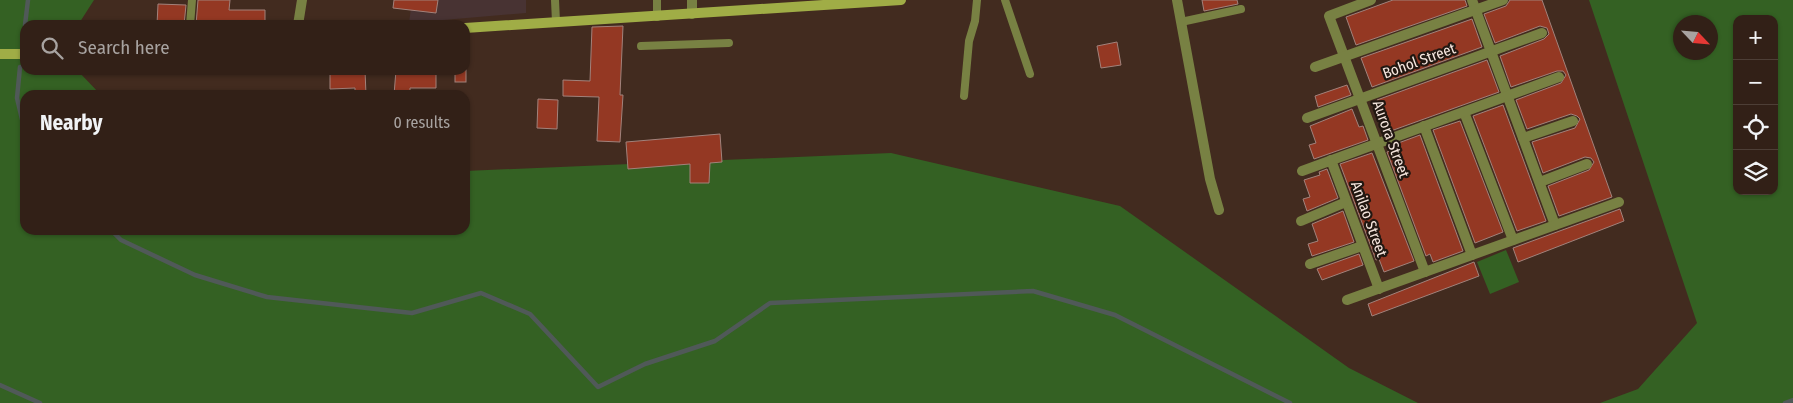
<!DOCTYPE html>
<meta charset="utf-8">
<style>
:root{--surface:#322017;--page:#3a2820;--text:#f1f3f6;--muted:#a8a3a1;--line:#4d3e36}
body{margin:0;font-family:"Fira Sans Condensed",sans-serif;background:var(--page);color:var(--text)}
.controls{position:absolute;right:15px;top:15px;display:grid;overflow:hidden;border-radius:10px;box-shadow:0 1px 4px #0004}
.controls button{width:45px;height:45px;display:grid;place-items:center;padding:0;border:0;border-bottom:1px solid var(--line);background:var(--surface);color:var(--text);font:25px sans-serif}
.compass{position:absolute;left:1673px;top:15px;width:45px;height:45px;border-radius:50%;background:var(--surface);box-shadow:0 1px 4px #0004;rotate:116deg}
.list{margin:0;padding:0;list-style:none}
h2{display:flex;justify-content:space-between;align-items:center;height:65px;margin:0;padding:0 20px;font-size:21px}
h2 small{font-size:16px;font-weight:400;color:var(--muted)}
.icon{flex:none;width:28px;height:28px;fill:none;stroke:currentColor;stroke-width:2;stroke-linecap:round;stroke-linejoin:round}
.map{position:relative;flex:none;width:1793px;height:403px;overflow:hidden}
.search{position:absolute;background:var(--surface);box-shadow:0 1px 4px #0004;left:20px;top:20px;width:450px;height:55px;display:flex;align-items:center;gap:12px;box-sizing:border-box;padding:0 18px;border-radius:15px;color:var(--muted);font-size:19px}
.panel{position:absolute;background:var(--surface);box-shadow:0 1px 4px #0004;left:20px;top:90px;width:450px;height:145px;border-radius:15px}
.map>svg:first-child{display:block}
.education{fill:#483333}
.green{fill:#346123;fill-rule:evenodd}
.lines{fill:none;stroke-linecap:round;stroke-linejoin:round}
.stream{stroke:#505958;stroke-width:4.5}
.building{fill:#943823;stroke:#a2827b}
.service{stroke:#788143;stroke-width:8}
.minor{stroke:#788143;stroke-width:10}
.secondary{stroke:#a0ad46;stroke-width:10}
.labels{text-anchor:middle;stroke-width:4.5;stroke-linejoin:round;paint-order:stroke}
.street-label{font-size:15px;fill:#f7e7df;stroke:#211711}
</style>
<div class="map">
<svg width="1793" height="403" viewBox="0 0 1793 403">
<rect width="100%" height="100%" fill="#422b1f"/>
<path class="education" d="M412 0H526V13L409 23Z"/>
<g class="green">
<path d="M0 0H94L78 25H25V70H77L101 95H25V230H465V171L891 153 1120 206 1349 368 1418 403H0Z"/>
<path d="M1589 0H1793V403H1600L1638 389 1697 323ZM1737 19H1774V191H1737ZM1710 22V52H1680V22Z"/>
<path d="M1506 250 1519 282 1490 294 1477 262Z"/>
</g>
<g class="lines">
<g class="stream">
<path d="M25 25 28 0"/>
<path d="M24 41 25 28"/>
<path d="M20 67 17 98 25 132"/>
<path d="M111 230 121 240 195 275 267 297 412 313 481 293 530 314 598 387 645 364 715 341 770 303 1033 291 1115 315 1290 403"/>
<path d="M0 385 40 403"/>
<path d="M1785 403 1793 400"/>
</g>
</g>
<g class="building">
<path d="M198 0H230L229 10H265V25H196Z"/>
<path d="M394 0H438L436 13 393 8Z"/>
<path d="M1202 0H1237L1238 4 1204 11Z"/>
<path d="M1393 0H1465L1467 6 1356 45 1346 17Z"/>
<path d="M1510 0H1542L1612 197 1559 216 1548 186 1589 170 1594 162 1591 158 1585 157 1543 173 1532 142 1575 128 1580 119 1577 116 1571 114 1527 129 1516 100 1561 83 1566 75 1563 71H1557L1511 87 1500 56 1544 39 1549 34 1547 28 1540 26 1495 43 1484 14 1506 6Z"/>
<path d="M158 4 186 5 184 25H157Z"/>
<path d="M1472 19 1482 47 1372 87 1361 58Z"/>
<path d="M623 26 620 95H623L620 142 597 141 599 97 563 96V80L590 81 592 27Z"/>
<path d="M1117 42 1121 65 1101 68 1097 46Z"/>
<path d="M1487 60 1499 92 1388 132 1377 100Z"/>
<path d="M354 70H365L366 95H355V88L330 89V74L354 73Z"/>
<path d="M396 70H412V74H436V88H410V95H394Z"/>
<rect x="455" y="70" width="11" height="12"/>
<path d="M1347 85 1351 95 1318 107 1315 96Z"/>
<path d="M538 99 558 100 557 129 537 128Z"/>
<path d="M1503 105 1546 221 1517 231 1473 116Z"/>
<path d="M1352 109 1359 127 1363 126 1368 140 1314 159 1309 145 1316 143 1310 126Z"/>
<path d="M1460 121 1503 232 1475 243 1433 130Z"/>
<path d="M720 134 722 162 710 163 709 183H690V164L628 169 626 142Z"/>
<path d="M1420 135 1463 251 1433 262 1430 254 1426 256 1387 152 1394 149 1393 145Z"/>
<path d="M1372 153 1414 261 1384 272 1379 259 1376 260 1340 164Z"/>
<path d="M1327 169 1338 198 1307 211 1303 199 1310 197 1304 180 1320 175 1319 172Z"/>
<path d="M1620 209 1624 221 1518 262 1513 248Z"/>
<path d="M1343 211 1354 242 1312 256 1308 244 1318 241 1312 224Z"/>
<path d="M1359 254 1363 265 1322 280 1317 269Z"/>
<path d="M1474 262 1479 276 1372 316 1368 304Z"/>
</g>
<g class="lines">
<g class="service">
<path d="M555 0 556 22"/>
<path d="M657 0V17"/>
<path d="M1005 0 1030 74"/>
<path d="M1181 22 1241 9"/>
<path d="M190 25 192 0"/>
<path d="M641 46 729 43"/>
<path d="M964 96 969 41 975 21 977 0"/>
</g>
<g class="minor">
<path d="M1177 0 1210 179 1219 210"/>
<path d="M1371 0 1329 16 1425 272"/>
<path d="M1472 0 1555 225"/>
<path d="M692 14V0"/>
<path d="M298 25 302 0"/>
<path d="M1315 67 1503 0"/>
<path d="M1464 112 1513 240"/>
<path d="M1307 118 1542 33"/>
<path d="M1424 126 1472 255"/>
<path d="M1523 138 1573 121"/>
<path d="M1331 160 1379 289"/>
<path d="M1302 171 1559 77"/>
<path d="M1540 182 1587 164"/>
<path d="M1301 221 1346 202"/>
<path d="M1310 264 1362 246"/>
<path d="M1347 300 1619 202"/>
</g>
<g class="secondary">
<path d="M465 28 901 0"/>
<path d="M0 54H25"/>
</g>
</g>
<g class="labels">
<g class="street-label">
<text transform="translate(1419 61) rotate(-20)" y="5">Bohol Street</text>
<text transform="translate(1391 139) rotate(70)" y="5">Aurora Street</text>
<text transform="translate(1369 219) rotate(70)" y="5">Anilao Street</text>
</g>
</g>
</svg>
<div class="controls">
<button>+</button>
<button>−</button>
<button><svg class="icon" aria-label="locate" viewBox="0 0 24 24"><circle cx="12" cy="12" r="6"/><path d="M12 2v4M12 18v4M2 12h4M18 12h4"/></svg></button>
<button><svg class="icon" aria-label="layers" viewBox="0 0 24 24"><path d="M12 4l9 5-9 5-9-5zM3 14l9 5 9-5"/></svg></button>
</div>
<svg class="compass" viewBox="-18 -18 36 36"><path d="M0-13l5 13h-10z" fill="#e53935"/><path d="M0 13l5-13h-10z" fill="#a8a3a1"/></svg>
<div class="search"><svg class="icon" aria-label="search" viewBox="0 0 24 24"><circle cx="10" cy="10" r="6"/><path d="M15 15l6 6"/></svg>Search here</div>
<section class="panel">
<h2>Nearby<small>0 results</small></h2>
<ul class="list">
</ul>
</section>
</div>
